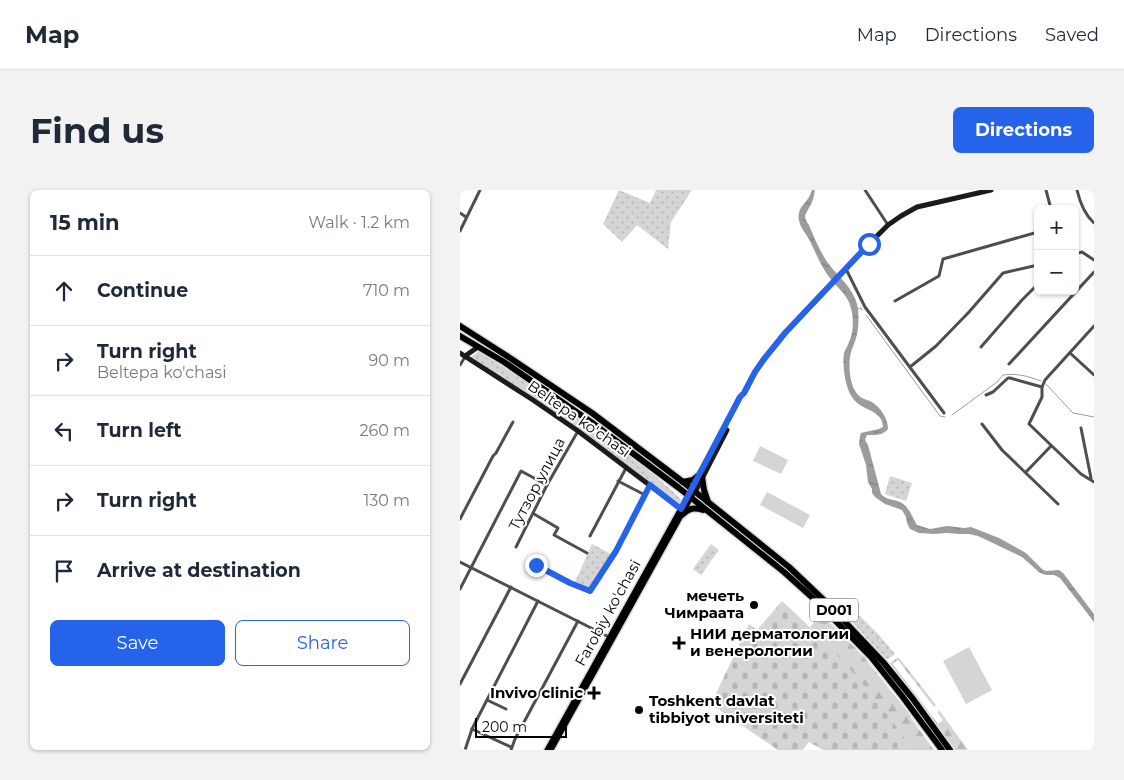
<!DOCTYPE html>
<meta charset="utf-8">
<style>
:root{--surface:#fff;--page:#f2f2f3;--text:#1f2937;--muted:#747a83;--line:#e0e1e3;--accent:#2563eb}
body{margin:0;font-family:Montserrat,sans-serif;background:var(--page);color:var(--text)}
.controls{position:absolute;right:15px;top:15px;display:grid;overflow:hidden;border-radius:8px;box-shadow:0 1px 4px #0004}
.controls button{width:45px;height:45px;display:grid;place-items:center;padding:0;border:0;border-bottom:1px solid var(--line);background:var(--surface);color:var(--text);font:25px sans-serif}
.scale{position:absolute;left:15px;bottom:12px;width:92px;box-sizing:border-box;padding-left:5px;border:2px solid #000;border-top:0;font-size:14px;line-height:18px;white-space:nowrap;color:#000;-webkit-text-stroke:4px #fff;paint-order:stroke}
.stop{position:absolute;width:15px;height:15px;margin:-11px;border:4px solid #2563eb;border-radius:50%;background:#fff}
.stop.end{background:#2563eb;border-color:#fff;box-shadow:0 1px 5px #0008}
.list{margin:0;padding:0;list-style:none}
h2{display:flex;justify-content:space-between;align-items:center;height:65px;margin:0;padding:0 20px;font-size:21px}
h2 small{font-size:16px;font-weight:400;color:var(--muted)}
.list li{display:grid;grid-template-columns:32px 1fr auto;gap:15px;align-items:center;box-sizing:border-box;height:70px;padding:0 20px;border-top:1px solid var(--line)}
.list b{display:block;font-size:19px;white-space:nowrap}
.list p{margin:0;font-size:16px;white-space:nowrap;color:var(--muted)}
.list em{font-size:16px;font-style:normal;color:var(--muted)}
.actions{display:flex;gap:10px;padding:15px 20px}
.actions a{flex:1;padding:11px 0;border:1px solid var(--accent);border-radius:8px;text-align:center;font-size:18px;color:var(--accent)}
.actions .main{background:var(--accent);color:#fff}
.icon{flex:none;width:28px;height:28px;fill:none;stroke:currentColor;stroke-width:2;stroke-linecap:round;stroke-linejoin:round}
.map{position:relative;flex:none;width:634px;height:560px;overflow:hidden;border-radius:8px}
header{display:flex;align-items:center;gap:30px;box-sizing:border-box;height:70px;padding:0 25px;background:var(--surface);border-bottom:1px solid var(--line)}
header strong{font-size:24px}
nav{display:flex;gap:28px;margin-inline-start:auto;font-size:18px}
.intro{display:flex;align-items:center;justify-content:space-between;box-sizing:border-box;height:120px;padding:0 30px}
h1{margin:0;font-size:35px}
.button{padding:12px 22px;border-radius:8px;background:var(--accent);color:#fff;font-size:18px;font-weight:700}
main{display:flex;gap:30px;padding:0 30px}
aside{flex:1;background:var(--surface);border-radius:8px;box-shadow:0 1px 4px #0004}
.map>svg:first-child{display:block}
.grass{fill:url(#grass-dots)}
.forest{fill:url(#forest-firs)}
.cemetery{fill:url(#cemetery-stones)}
.park{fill:#d5d5d5}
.water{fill:url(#water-ripples)}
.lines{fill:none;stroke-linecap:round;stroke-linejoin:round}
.stream{stroke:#9c9c9c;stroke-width:1}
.primary-casing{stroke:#dbdbdb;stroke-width:8}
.highway-casing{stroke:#dbdbdb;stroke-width:9}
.street{stroke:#4e4e4e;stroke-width:3}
.secondary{stroke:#1b1b1b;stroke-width:5}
.primary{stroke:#000;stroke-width:5}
.highway{stroke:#000;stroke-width:6}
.route{stroke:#2563eb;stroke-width:6}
.poi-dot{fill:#000;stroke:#fff;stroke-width:2}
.labels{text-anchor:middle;stroke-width:4;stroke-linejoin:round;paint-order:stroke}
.shield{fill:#fff;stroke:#4c4c4c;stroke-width:1}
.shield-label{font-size:14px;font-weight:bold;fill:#000}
.street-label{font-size:15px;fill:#000;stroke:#fff}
.poi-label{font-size:15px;font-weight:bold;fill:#000;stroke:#fff;text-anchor:end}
</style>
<header>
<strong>Map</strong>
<nav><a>Map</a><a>Directions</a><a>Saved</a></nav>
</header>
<div class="intro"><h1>Find us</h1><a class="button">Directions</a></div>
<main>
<aside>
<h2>15 min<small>Walk · 1.2 km</small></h2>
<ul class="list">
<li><svg class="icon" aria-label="ahead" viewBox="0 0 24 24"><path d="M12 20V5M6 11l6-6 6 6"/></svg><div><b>Continue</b></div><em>710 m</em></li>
<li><svg class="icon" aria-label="right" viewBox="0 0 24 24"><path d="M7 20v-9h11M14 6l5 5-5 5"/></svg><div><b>Turn right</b><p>Beltepa ko'chasi</p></div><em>90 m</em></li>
<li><svg class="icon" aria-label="left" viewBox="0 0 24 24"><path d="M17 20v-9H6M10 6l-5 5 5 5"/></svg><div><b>Turn left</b></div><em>260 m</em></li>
<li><svg class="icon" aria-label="right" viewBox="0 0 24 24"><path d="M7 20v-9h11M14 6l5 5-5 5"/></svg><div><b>Turn right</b></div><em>130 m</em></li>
<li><svg class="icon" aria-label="arrive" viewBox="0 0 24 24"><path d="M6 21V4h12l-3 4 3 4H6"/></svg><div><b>Arrive at destination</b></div></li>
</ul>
<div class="actions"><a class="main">Save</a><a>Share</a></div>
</aside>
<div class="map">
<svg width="634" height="560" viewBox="0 0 634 560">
<defs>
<pattern id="grass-dots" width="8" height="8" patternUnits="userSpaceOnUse" patternTransform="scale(1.25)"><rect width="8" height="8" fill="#d5d5d5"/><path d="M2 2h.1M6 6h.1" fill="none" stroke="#b5b5b5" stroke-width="1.8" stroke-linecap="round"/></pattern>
<pattern id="forest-firs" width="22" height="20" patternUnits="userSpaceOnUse" patternTransform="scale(1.25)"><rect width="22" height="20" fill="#d5d5d5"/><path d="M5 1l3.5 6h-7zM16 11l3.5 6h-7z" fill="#b5b5b5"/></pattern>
<pattern id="cemetery-stones" width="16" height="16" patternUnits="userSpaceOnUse" patternTransform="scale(1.25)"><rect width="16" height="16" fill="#d5d5d5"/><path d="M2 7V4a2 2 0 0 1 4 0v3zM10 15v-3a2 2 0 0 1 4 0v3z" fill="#b5b5b5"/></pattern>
<pattern id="water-ripples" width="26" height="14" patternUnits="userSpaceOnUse" patternTransform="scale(1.25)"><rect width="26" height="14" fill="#9c9c9c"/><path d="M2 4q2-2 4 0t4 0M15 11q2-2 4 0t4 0" fill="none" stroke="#7d7d7d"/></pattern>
</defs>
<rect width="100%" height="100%" fill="#fff"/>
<g class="grass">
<path d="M159 0 190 13 196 0H232L211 32 208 59 177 35 162 52 143 34Z"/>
<path d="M19 161 91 208 186 278C191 283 220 306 221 310 222 311 221 312 221 314L218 315 181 286 124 244 11 167Z"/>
<path d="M430 286 452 293 446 311 425 304Z"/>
<path d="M132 354 151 364 129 399 115 392Z"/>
<path d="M251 354 259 360 241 385 233 379Z"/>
<path d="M396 426H400L418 444 435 464 428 469 425 468 393 433V430Z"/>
</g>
<g class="forest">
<path d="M361 424 404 467 451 526V528L474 560H453L414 508 350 437Z"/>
<path d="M437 468H439L476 515 474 517 438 470 433 474 478 534 483 530 478 523 479 520 508 560H495L480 539 429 474Z"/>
</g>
<path class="cemetery" d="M322 411C355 441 386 473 414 508 428 525 440 542 453 560H363L349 552 343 560H318L251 514 289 434 297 440Z"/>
<g class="park">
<path d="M300 256 328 270 321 284 293 271Z"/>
<path d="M307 302 350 325 343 338 300 315Z"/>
<path d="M509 457 532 500 506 514 483 471Z"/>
</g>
<path class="water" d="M352 0H355C354 5 353 12 350 16 346 24 342 26 349 35 354 47 360 62 368 73 378 87 392 96 397 114 399 122 399 136 397 144 396 149 394 154 392 159 388 170 389 186 393 197 398 207 401 208 410 211 420 216 428 228 428 239 422 246 416 245 407 245L405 250 408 255 421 304C426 310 433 309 440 312 449 316 452 327 457 335L470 339 487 336 504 338 511 337 539 348 566 363 582 379 586 381 599 380 603 383 634 424V432L600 388 594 385H586L580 383 562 367 518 346 509 344H499L487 343 474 344 459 343 450 339 447 333 446 327 442 320 425 314 415 307 412 303V299L408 292 406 275 399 254 400 246 401 243C408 241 418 240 423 237 423 219 400 221 392 207 385 197 382 174 384 163 385 159 388 156 389 152 394 141 394 127 390 115 386 103 377 98 370 88 361 77 356 63 350 51 347 45 342 40 340 34 339 31 338 27 339 23 340 16 346 13 349 7 350 5 351 2 352 0Z"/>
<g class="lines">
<g class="stream">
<path d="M396 119 401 118 402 120"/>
<path d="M406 125 480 226 485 227"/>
<path d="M586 194 613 223 634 227"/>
<path d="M492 225 537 192 543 185C557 183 567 186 581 191"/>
</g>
<g class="primary-casing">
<g id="primary">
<path d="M87 560 229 304"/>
<path d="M91 560 232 306"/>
</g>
</g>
<g class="highway-casing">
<g id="highway">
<path d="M0 136 47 166 132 223 223 292 329 377 369 415 423 472 453 509 490 560"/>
<path d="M0 146 44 172 131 232 219 298 324 382 354 409 411 467 442 506 482 560"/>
<path d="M242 287 244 300 248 312"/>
<path d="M223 292 233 290 240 284"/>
<path d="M222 325C229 318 234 317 243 320"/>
</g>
</g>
<g class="street">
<path d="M405 0 428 35"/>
<path d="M586 0 591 19"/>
<path d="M617 0C620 13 624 24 634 33"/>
<path d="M0 23 6 27"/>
<path d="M0 41 20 0"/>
<path d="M615 64 622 62 634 70"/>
<path d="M386 79 405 117 484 223"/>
<path d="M435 111 479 86 483 69 578 42"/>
<path d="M634 136 585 190 582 197V207L569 234 621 284 634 292"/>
<path d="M521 157 562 110 578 94"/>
<path d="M610 163 634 185"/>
<path d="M549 174 634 82"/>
<path d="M0 175 5 167"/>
<path d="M450 177 476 156 509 122 543 83 578 75"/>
<path d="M526 205 533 202 548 188H550L582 197"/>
<path d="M522 234 542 260 598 314"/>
<path d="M621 238 631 288"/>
<path d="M566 282 591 256"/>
<path d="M158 291 185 305"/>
<path d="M74 324 98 338 94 345 127 363"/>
<path d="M0 329 33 266 36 263 53 232"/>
<path d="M130 346 166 278"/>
<path d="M56 357 87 295 118 241"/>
<path d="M0 372 149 447"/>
<path d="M76 375 110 393 130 401 156 361 190 295"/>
<path d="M0 399 61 281 87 295"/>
<path d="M0 494 51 397"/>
<path d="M27 510 46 519"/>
<path d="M12 539 51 557"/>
<path d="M5 560 12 539 78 411"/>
<path d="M51 560 55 549 118 431"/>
</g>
<g class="secondary">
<path d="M0 163 73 210 118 241 221 319"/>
<path d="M5 166 18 157"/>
<path d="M232 299 280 207 284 203 295 182 304 169 325 143 409 54 428 35 441 26 457 17 531 0"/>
<path d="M235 302 267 240"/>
</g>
<use href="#primary" class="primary"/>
<use href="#highway" class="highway"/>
</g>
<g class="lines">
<path class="route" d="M76 375 110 393 130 401 156 361 190 295 221 319 280 207 284 203 295 182 304 169 325 143 409 54"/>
</g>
<g class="poi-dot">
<circle cx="294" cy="415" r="5"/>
<path d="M216.5 445.5h5v5h5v5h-5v5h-5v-5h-5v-5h5z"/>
<path d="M131.5 495.5h5v5h5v5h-5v5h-5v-5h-5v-5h5z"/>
<circle cx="179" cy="520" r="5"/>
</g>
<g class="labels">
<rect class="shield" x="350" y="408.5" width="48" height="23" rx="4"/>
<g class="shield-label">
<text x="374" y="425">D001</text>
</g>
<g class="street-label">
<text transform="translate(119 229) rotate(35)" y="5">Beltepa ko'chasi</text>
<text transform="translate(77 294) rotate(-62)" y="5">Тутзор улица</text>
<text transform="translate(148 423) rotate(-61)" y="5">Farobiy ko'chasi</text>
</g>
<g class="poi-label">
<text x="284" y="411">мечеть<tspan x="284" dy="17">Чимраата</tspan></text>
<text x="230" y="449" text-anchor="start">НИИ дерматологии<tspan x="230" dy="17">и венерологии</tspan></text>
<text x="123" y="508">Invivo clinic</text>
<text x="189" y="516" text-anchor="start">Toshkent davlat<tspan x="189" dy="17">tibbiyot universiteti</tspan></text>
</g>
</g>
</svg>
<div class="controls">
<button>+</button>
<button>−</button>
</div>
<div class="scale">200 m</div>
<div class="stop" style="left:409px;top:54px"></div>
<div class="stop end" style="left:76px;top:375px"></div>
</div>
</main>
